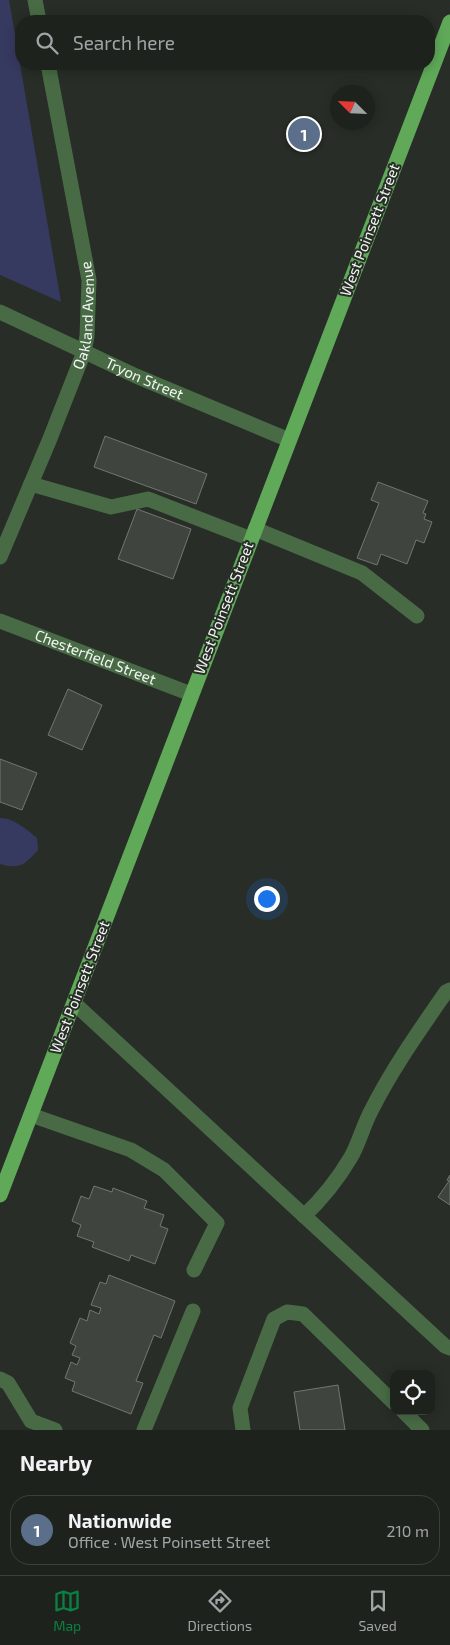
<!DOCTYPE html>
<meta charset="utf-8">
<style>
:root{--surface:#1e221d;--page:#262a26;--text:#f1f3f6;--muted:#a1a4a4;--line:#3c3f3b;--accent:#0b8043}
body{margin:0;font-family:"Exo 2",sans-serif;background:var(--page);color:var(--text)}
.controls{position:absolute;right:15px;bottom:15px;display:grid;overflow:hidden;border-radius:10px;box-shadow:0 2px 12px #0003}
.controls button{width:45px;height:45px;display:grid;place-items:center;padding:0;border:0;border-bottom:1px solid var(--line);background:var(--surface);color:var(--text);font:25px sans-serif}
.compass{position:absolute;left:330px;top:85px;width:45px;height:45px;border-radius:50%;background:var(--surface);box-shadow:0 2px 12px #0003;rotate:294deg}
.you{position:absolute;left:266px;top:898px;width:18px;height:18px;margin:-12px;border:4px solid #fff;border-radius:50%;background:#1a73e8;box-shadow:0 0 0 8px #1a73e833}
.badge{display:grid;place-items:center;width:32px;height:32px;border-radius:50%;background:var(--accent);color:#fff;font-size:16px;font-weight:700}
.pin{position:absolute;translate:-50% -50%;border:2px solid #fff;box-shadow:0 1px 5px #0006}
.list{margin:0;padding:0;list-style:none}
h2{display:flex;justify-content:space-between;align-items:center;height:65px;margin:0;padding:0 20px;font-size:21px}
h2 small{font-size:16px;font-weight:400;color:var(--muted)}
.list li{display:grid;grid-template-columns:32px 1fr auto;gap:15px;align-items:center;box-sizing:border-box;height:70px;margin:0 10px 10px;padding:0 10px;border:1px solid var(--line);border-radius:20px}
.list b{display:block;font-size:19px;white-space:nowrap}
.list p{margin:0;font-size:16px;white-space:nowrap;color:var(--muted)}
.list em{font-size:16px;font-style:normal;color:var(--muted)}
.icon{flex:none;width:28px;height:28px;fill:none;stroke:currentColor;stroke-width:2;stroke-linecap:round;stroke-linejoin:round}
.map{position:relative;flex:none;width:450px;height:1430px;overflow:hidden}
.search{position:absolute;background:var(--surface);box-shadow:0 2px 12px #0003;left:15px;right:15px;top:15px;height:55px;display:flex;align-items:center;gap:12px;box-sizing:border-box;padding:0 18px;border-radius:20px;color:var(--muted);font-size:19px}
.sheet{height:145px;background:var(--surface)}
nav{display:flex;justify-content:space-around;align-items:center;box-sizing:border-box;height:70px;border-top:1px solid var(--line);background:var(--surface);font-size:14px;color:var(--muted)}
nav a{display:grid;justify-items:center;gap:2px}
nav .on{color:var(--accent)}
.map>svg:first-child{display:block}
.green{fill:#373a60}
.building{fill:#3f453e;stroke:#717870}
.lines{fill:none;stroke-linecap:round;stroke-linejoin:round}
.minor{stroke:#486b45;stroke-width:15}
.major{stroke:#5fa959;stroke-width:15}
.labels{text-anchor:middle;stroke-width:4;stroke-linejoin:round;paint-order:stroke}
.street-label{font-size:15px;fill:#f2f6f2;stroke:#282d27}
</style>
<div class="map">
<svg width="450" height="1430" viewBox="0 0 450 1430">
<rect width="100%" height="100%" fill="#282d27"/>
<g class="green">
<path d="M0 0H9L61 302 0 275Z"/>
<path d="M0 818C14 818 26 829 37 838L38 850C25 864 20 870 0 864Z"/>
</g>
<g class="building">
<path d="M105 436 207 474 196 504 94 467Z"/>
<path d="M378 482 428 501 423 513 426 514 424 519 432 522 424 543 416 540 407 564 381 554 377 565 357 558 379 503 371 500Z"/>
<path d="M137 509 191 529 173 579 118 559Z"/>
<path d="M68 689 102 705 82 750 48 735Z"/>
<path d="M0 759 37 773 22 810 0 802Z"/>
<path d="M450 1175V1205L438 1197 449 1181 447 1180Z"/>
<path d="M94 1186 112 1192 113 1188 147 1201 144 1208 164 1215 160 1226 168 1229 155 1264 131 1255 129 1261 92 1247 94 1242 77 1236 81 1225 72 1221 81 1196 89 1199Z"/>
<path d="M109 1275 175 1301 161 1338 154 1335 136 1381 143 1383 131 1414 72 1391 75 1382 65 1378 71 1362 77 1365 80 1358 72 1355 76 1346 70 1343 80 1318 87 1321 90 1310 99 1314 101 1308 91 1305 100 1282 106 1284Z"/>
<path d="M338 1385 345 1430H300L294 1392Z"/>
</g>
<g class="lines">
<g class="minor">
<path d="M35 0 39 21"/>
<path id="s1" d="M0 312 136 376 289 440"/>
<path d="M31 484 111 507 148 499 251 539"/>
<path d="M255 529 362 573 417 616"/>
<path id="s2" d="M0 557 49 441 84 352 87 336 89 280 48 64"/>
<path id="s3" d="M0 621 191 694"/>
<path d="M74 1003 445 1346 450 1348"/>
<path d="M31 1115 131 1150 164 1170 217 1223 194 1270"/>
<path d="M304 1216C322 1199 338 1179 351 1157 359 1143 363 1126 371 1111 392 1069 419 1031 446 992L450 990"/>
<path d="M0 1379 8 1383 31 1421 55 1430"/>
<path d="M403 1411 422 1430"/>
<path d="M144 1430 193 1311"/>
<path d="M243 1430 240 1408 274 1319 287 1312 303 1314 394 1403"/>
</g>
<path class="major" d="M0 1195 450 22"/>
</g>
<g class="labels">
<g class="street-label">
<text transform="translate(370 230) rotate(-69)" y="5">West Poinsett Street</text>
<text dy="5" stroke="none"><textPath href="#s2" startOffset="258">Oakland Avenue</textPath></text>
<text dy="5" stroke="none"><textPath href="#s1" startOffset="159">Tryon Street</textPath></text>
<text transform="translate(224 608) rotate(-69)" y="5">West Poinsett Street</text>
<text dy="5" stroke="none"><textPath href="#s3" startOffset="102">Chesterfield Street</textPath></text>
<text transform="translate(80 987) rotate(-69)" y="5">West Poinsett Street</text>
</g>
</g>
</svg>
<div class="controls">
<button><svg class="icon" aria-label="locate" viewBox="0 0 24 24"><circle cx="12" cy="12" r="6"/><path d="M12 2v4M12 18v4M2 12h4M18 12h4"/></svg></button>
</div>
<svg class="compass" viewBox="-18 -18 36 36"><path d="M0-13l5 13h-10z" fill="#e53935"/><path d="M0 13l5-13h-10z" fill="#a1a4a4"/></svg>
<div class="you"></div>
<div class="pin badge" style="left:304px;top:134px;background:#5c6f8a">1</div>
<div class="search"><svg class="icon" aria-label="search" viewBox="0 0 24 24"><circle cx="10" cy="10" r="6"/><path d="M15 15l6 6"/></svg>Search here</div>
</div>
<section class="sheet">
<h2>Nearby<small></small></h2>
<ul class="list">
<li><span class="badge" style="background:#5c6f8a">1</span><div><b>Nationwide</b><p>Office · West Poinsett Street</p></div><em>210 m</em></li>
</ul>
</section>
<nav>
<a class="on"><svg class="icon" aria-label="map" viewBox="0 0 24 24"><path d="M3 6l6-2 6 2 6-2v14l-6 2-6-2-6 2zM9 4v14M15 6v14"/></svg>Map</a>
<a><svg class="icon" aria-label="directions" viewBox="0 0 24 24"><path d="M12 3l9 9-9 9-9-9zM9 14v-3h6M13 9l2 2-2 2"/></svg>Directions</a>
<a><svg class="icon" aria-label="saved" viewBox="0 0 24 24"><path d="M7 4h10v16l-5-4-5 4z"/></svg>Saved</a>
</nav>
